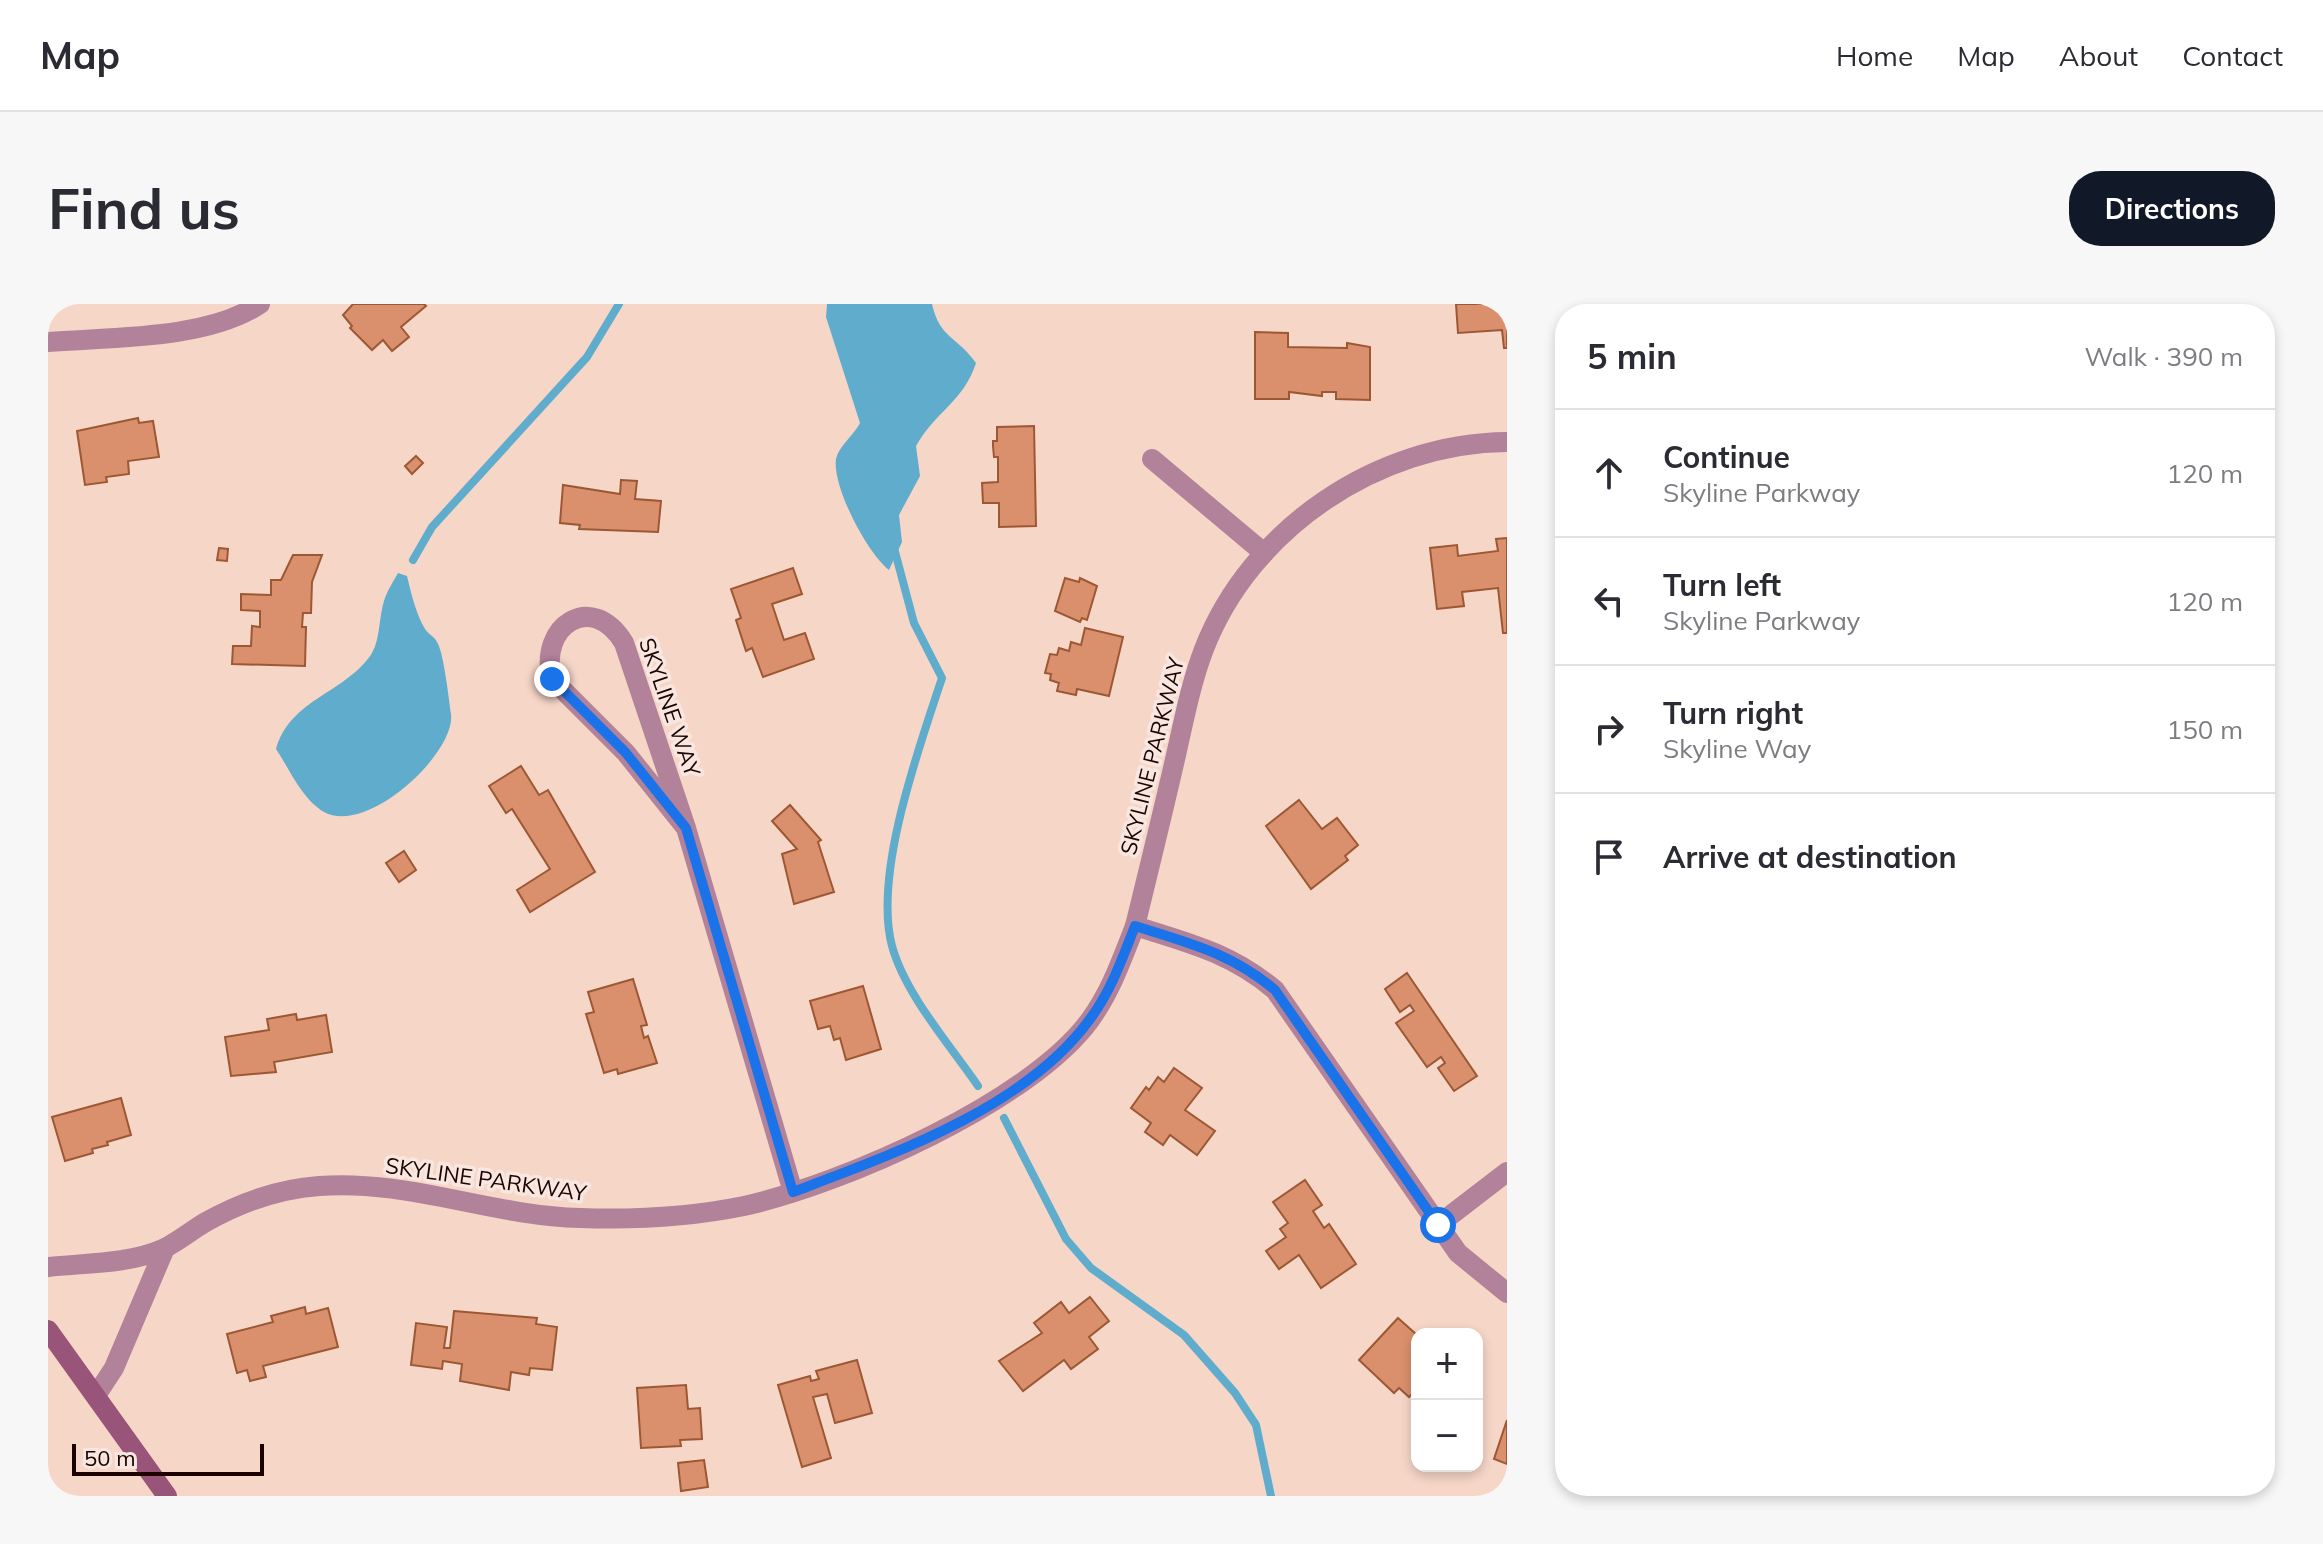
<!DOCTYPE html>
<meta charset="utf-8">
<style>
:root{--surface:#fff;--page:#f7f7f7;--text:#2b2b33;--muted:#7c7c81;--line:#e1e1e2;--accent:#111827}
body{margin:0;font-family:Mulish,sans-serif;background:var(--page);color:var(--text)}
.controls{position:absolute;right:24px;bottom:24px;display:grid;overflow:hidden;border-radius:16px;box-shadow:0 4px 12px #0003}
.controls button{width:72px;height:72px;display:grid;place-items:center;padding:0;border:0;border-bottom:2px solid var(--line);background:var(--surface);color:var(--text);font:40px sans-serif}
.scale{position:absolute;left:24px;bottom:20px;width:192px;box-sizing:border-box;padding-left:8px;border:4px solid #1b0300;border-top:0;font-size:22px;line-height:28px;white-space:nowrap;color:#1b0300;-webkit-text-stroke:6px #f8e7e0;paint-order:stroke}
.stop{position:absolute;width:24px;height:24px;margin:-18px;border:6px solid #1a73e8;border-radius:50%;background:#fff}
.stop.end{background:#1a73e8;border-color:#fff;box-shadow:0 2px 8px #0008}
.list{margin:0;padding:0;list-style:none}
h2{display:flex;justify-content:space-between;align-items:center;height:104px;margin:0;padding:0 32px;font-size:34px}
h2 small{font-size:26px;font-weight:400;color:var(--muted)}
.list li{display:grid;grid-template-columns:52px 1fr auto;gap:24px;align-items:center;box-sizing:border-box;height:128px;padding:0 32px;border-top:2px solid var(--line)}
.list b{display:block;font-size:30px;white-space:nowrap}
.list p{margin:0;font-size:26px;white-space:nowrap;color:var(--muted)}
.list em{font-size:26px;font-style:normal;color:var(--muted)}
.icon{flex:none;width:44px;height:44px;fill:none;stroke:currentColor;stroke-width:2;stroke-linecap:round;stroke-linejoin:round}
.map{position:relative;flex:none;width:1459px;height:1192px;overflow:hidden;border-radius:32px}
header{display:flex;align-items:center;gap:48px;box-sizing:border-box;height:112px;padding:0 40px;background:var(--surface);border-bottom:2px solid var(--line)}
header strong{font-size:38px}
nav{display:flex;gap:44px;margin-inline-start:auto;font-size:28px}
.intro{display:flex;align-items:center;justify-content:space-between;box-sizing:border-box;height:192px;padding:0 48px}
h1{margin:0;font-size:56px}
.button{padding:20px 36px;border-radius:32px;background:var(--accent);color:#fff;font-size:28px;font-weight:700}
main{display:flex;gap:48px;padding:0 48px}
aside{flex:1;background:var(--surface);border-radius:32px;box-shadow:0 4px 12px #0003}
.map>svg:first-child{display:block}
.water{fill:#60accc}
.lines{fill:none;stroke-linecap:round;stroke-linejoin:round}
.stream{stroke:#60accc;stroke-width:8}
.building{fill:#da906c;stroke:#9c5835;stroke-width:2}
.minor{stroke:#b1829a;stroke-width:20}
.secondary{stroke:#985479;stroke-width:20}
.route{stroke:#1a73e8;stroke-width:10}
.labels{text-anchor:middle;stroke-width:7;stroke-linejoin:round;paint-order:stroke}
.street-label{font-size:22px;fill:#1b0300;stroke:#f8e7e0}
</style>
<header>
<strong>Map</strong>
<nav><a>Home</a><a>Map</a><a>About</a><a>Contact</a></nav>
</header>
<div class="intro"><h1>Find us</h1><a class="button">Directions</a></div>
<main>
<div class="map">
<svg width="1459" height="1192" viewBox="0 0 1459 1192">
<rect width="100%" height="100%" fill="#f6d6c7"/>
<g class="water">
<path d="M779 0H884C892 35 909 32 928 59 916 97 887 108 868 142L872 172 851 211 854 238 841 266C819 249 784 182 788 155 790 143 806 131 812 119L778 13Z"/>
<path d="M350 269 359 272C363 289 368 310 377 325 380 330 387 333 389 338 396 349 401 397 403 410 408 449 319 532 276 508 254 495 242 466 228 445 242 397 290 391 319 356 333 341 330 316 336 297 339 287 345 278 350 269Z"/>
</g>
<g class="lines">
<g class="stream">
<path d="M846 244 866 319 894 374C871 444 825 570 844 642 857 690 902 741 930 782"/>
<path d="M365 256 384 223 539 53 571 0"/>
<path d="M956 814 1018 935 1043 964 1136 1031 1187 1089 1208 1121 1223 1192"/>
</g>
</g>
<g class="building">
<path d="M305 0H376L378 2 353 23 361 33 344 47 335 36 324 46 302 24 304 22 295 11Z"/>
<path d="M1408 0H1459V44H1456L1454 26 1410 29Z"/>
<path d="M1207 28 1240 29V43L1299 44V39L1322 43V96L1288 95V88H1274V92L1241 88V95H1207Z"/>
<path d="M90 114 91 119 105 117 111 153 80 157 81 170 58 173 59 178 37 181 29 127Z"/>
<path d="M986 122 988 222 951 223V199H935L934 179 950 178V153H946L945 142V137H949V123Z"/>
<path d="M368 152 375 159 364 170 357 162Z"/>
<path d="M573 176 589 177 587 195 613 197 610 228 531 225 532 221 512 219 515 181 572 190Z"/>
<path d="M1459 234V329H1455L1450 284 1414 288 1416 302 1389 305 1382 244 1409 241 1410 252 1450 247 1448 235Z"/>
<path d="M171 244 180 245 179 257 169 256Z"/>
<path d="M245 251H274L264 278 263 309H255L254 323H258L257 362 184 360 185 342H203L204 322 212 323V307L193 306V290L223 291V276H233Z"/>
<path d="M745 264 754 290 724 300 736 336 757 329 766 355 715 373 704 344 698 347 688 316 693 314 683 285Z"/>
<path d="M1017 274 1031 278 1032 274 1049 282 1039 316 1034 314 1032 318 1007 307Z"/>
<path d="M1037 324 1075 333 1061 392 1029 385 1028 391 1009 387 1011 379 1002 376 1003 370 997 369 1002 350 1009 351 1011 344 1021 347 1023 338 1033 341Z"/>
<path d="M473 462 491 491 500 486 547 568 482 608 469 586 502 565 464 505 458 509 441 482Z"/>
<path d="M1251 496 1274 525 1289 514 1310 541 1297 552 1300 556 1263 585 1218 522Z"/>
<path d="M742 501 773 536 770 538 786 588 746 600 734 550 749 545 724 517Z"/>
<path d="M356 547 368 566 351 578 338 559Z"/>
<path d="M1359 669 1429 772 1406 787 1390 764 1397 759 1393 753 1379 763 1348 719 1366 707 1362 701 1352 708 1337 685Z"/>
<path d="M585 675 599 721 593 722 596 734 600 732 609 759 570 770 569 765 556 769 538 710 546 708 540 688Z"/>
<path d="M815 682 833 745 798 756 792 734 786 736 782 722 770 725 762 697Z"/>
<path d="M248 710 249 716 278 711 284 748 226 758 228 768 183 772 177 733 221 726 219 715Z"/>
<path d="M1126 764 1154 784 1137 806 1167 827 1149 851 1122 831 1115 841 1097 828 1103 819 1083 804 1098 783 1101 786 1110 773 1116 778Z"/>
<path d="M73 794 83 831 59 838 60 841 44 845 45 849 17 857 4 813Z"/>
<path d="M1257 876 1274 901 1265 907 1276 924 1281 920 1308 960 1273 984 1251 951 1231 965 1218 947 1238 933 1232 925 1240 919 1225 898Z"/>
<path d="M1042 993 1061 1017 1041 1033 1050 1045 1023 1065 1016 1056 975 1087 951 1057 994 1029 986 1019 1013 998 1021 1009Z"/>
<path d="M257 1003 258 1010 280 1004 290 1043 215 1062 218 1073 202 1077 199 1066 189 1069 179 1030 225 1018 223 1012Z"/>
<path d="M406 1007 489 1014 488 1020 509 1023 504 1066 482 1064 481 1071 463 1068 461 1086 412 1077 414 1060 395 1057 394 1065 363 1061 368 1019 399 1023 396 1044H402Z"/>
<path d="M1350 1014 1369 1031V1085L1361 1093 1351 1084 1346 1089 1311 1056Z"/>
<path d="M809 1056 824 1109 787 1119 779 1090 765 1093 783 1154 754 1163 730 1081 762 1072 763 1077 771 1075 768 1067Z"/>
<path d="M638 1081 640 1105 652 1104 654 1135 632 1136 633 1142 593 1144 589 1084Z"/>
<path d="M1459 1116V1160L1446 1155Z"/>
<path d="M656 1156 660 1183 633 1187 630 1159Z"/>
</g>
<g class="lines">
<g class="minor">
<path d="M0 38C63 33 158 36 212 0"/>
<path d="M1459 138C1330 139 1203 224 1156 345 1143 379 1136 416 1128 451 1115 508 1101 565 1087 622 1141 639 1183 649 1227 686L1410 949 1459 989"/>
<path d="M1104 155 1216 249"/>
<path d="M638 524 578 449 504 375C490 322 544 286 576 339L638 524 745 888"/>
<path d="M1390 921 1459 868"/>
<path d="M0 963C37 959 81 960 115 945 129 938 143 927 156 919 193 898 229 885 271 882 359 875 444 912 532 914 587 916 642 913 696 902 795 880 982 798 1042 716 1063 687 1074 655 1087 622"/>
<path d="M49 1090 66 1064 117 944"/>
</g>
<path class="secondary" d="M0 1026 119 1192"/>
</g>
<g class="lines">
<path class="route" d="M504 375 578 449 638 524 745 888C843 851 978 804 1042 715 1063 687 1074 655 1087 622 1141 639 1183 649 1227 686L1390 921"/>
</g>
<g class="labels">
<g class="street-label">
<text transform="translate(622 403) rotate(71)" y="8">SKYLINE WAY</text>
<text transform="translate(1104 452) rotate(-76)" y="8">SKYLINE PARKWAY</text>
<text transform="translate(438 875) rotate(8)" y="8">SKYLINE PARKWAY</text>
</g>
</g>
</svg>
<div class="controls">
<button>+</button>
<button>−</button>
</div>
<div class="scale">50 m</div>
<div class="stop" style="left:1390px;top:921px"></div>
<div class="stop end" style="left:504px;top:375px"></div>
</div>
<aside>
<h2>5 min<small>Walk · 390 m</small></h2>
<ul class="list">
<li><svg class="icon" aria-label="ahead" viewBox="0 0 24 24"><path d="M12 20V5M6 11l6-6 6 6"/></svg><div><b>Continue</b><p>Skyline Parkway</p></div><em>120 m</em></li>
<li><svg class="icon" aria-label="left" viewBox="0 0 24 24"><path d="M17 20v-9H6M10 6l-5 5 5 5"/></svg><div><b>Turn left</b><p>Skyline Parkway</p></div><em>120 m</em></li>
<li><svg class="icon" aria-label="right" viewBox="0 0 24 24"><path d="M7 20v-9h11M14 6l5 5-5 5"/></svg><div><b>Turn right</b><p>Skyline Way</p></div><em>150 m</em></li>
<li><svg class="icon" aria-label="arrive" viewBox="0 0 24 24"><path d="M6 21V4h12l-3 4 3 4H6"/></svg><div><b>Arrive at destination</b></div></li>
</ul>
</aside>
</main>
